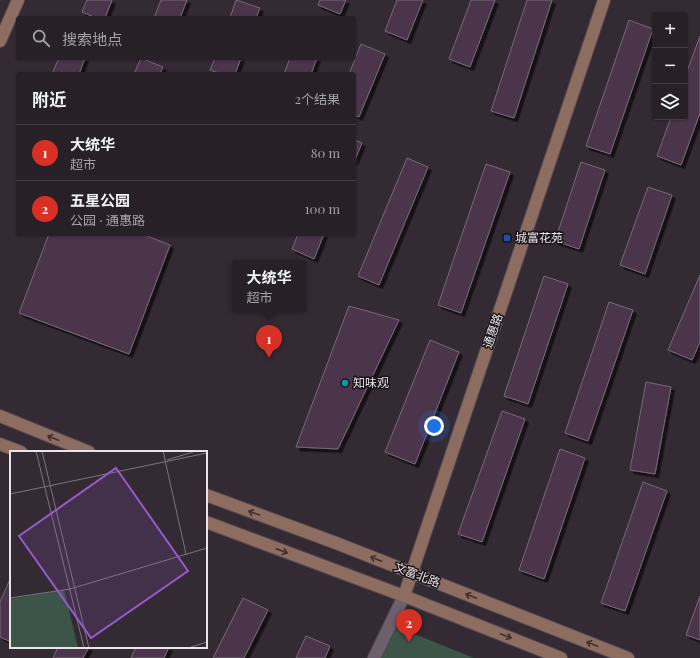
<!DOCTYPE html>
<html lang="zh">
<meta charset="utf-8">
<style>
:root{--surface:#272027;--page:#2f282f;--text:#f1f3f6;--muted:#a4a3a7;--line:#433e44;--accent:#d93025}
body{margin:0;font-family:"Playfair Display","Noto Sans SC",serif;background:var(--page);color:var(--text)}
.controls{position:absolute;right:12px;top:12px;display:grid;overflow:hidden;border-radius:4px;box-shadow:0 1px 3px #0004}
.controls button{width:36px;height:36px;display:grid;place-items:center;padding:0;border:0;border-bottom:1px solid var(--line);background:var(--surface);color:var(--text);font:20px sans-serif}
.you{position:absolute;left:434px;top:426px;width:14px;height:14px;margin:-10px;border:3px solid #fff;border-radius:50%;background:#1a73e8;box-shadow:0 0 0 6px #1a73e833}
.badge{display:grid;place-items:center;width:26px;height:26px;border-radius:50%;background:var(--accent);color:#fff;font-size:13px;font-weight:700}
.pin{position:absolute;translate:-50% -33px;filter:drop-shadow(0 1px 2px #0008)}
.pin::after{content:'';position:absolute;top:21px;width:14px;height:12px;background:inherit;clip-path:polygon(0 0,100% 0,50% 100%)}
.popup{position:absolute;left:232px;top:260px;width:74px;height:52px;box-sizing:border-box;display:grid;place-content:center;border-radius:4px;background:var(--surface);filter:drop-shadow(0 1px 3px #0005);font-size:13px;white-space:nowrap;color:var(--muted)}
.popup b{font-size:15px;color:var(--text)}
.popup::after{content:'';position:absolute;left:50%;top:100%;margin-left:-8px;border:8px solid transparent;border-top-color:var(--surface)}
.list{margin:0;padding:0;list-style:none}
h2{display:flex;justify-content:space-between;align-items:center;height:52px;margin:0;padding:0 16px;font-size:17px}
h2 small{font-size:13px;font-weight:400;color:var(--muted)}
.list li{display:grid;grid-template-columns:26px 1fr auto;gap:12px;align-items:center;box-sizing:border-box;height:56px;padding:0 16px;border-top:1px solid var(--line)}
.list b{display:block;font-size:15px;white-space:nowrap}
.list p{margin:0;font-size:13px;white-space:nowrap;color:var(--muted)}
.list em{font-size:13px;font-style:normal;color:var(--muted)}
.icon{flex:none;width:22px;height:22px;fill:none;stroke:currentColor;stroke-width:2;stroke-linecap:round;stroke-linejoin:round}
.map{position:relative;flex:none;width:700px;height:658px;overflow:hidden}
.search{position:absolute;background:var(--surface);box-shadow:0 1px 3px #0004;left:16px;top:16px;width:340px;height:44px;display:flex;align-items:center;gap:10px;box-sizing:border-box;padding:0 14px;border-radius:4px;color:var(--muted);font-size:15px}
.panel{position:absolute;background:var(--surface);box-shadow:0 1px 3px #0004;left:16px;top:72px;width:340px;height:164px;border-radius:4px}
.map>svg:first-child{display:block}
.green{fill:#3c5549}
.building{fill:#4b344c;stroke:#766a76;filter:url(#shadow)}
.lines{fill:none;stroke-linecap:round;stroke-linejoin:round}
.street-casing{stroke:#524852;stroke-width:14}
.secondary-casing{stroke:#524852;stroke-width:14}
.street{stroke:#6c606c;stroke-width:12}
.secondary{stroke:#8d6d5f;stroke-width:12}
.oneway{stroke:#3c2f2e}
.transit-dot{fill:#1a4fb4;stroke:#191419;stroke-width:1.5}
.culture-dot{fill:#0f9aa8;stroke:#191419;stroke-width:1.5}
.labels{text-anchor:middle;stroke-width:3;stroke-linejoin:round;paint-order:stroke}
.poi-label{font-size:12px;fill:#eae3ea;stroke:#191419;text-anchor:start}
.street-label{font-size:12px;fill:#eae3ea;stroke:#191419}
.inset-road{fill:none;stroke:#7d747d;stroke-width:1}
.view{fill:#975aca;fill-opacity:0.15;stroke:#975aca;stroke-width:2}
.inset-edge{fill:none;stroke:#eae3ea;stroke-width:2}
</style>
<div class="map">
<svg width="700" height="658" viewBox="0 0 700 658">
<defs>
<filter id="shadow"><feDropShadow dx="3.5" dy="3.5" stdDeviation="0" flood-color="#0009"/></filter>
</defs>
<rect width="100%" height="100%" fill="#342a34"/>
<path class="green" d="M392 625 474 658H377Z"/>
<g class="building">
<path d="M87 0H112L105 18H96L82 12Z"/>
<path d="M161 0H187L180 18H154Z"/>
<path d="M236 0 260 8 256 18H230Z"/>
<path d="M320 0H346L340 14 318 5Z"/>
<path d="M397 0H423L407 40 385 31Z"/>
<path d="M471 0H495L470 67 449 59Z"/>
<path d="M527 0H552L514 118 491 111Z"/>
<path d="M629 20 653 29 610 154 586 146Z"/>
<path d="M700 36V113L681 165 657 156 671 117H685V77Z"/>
<path d="M361 44 385 54 359 117 354 115V74H349Z"/>
<path d="M59 58H85L79 74H52Z"/>
<path d="M141 58 163 67 160 74H134Z"/>
<path d="M215 58H241L235 74H222L210 70Z"/>
<path d="M290 58H317L311 74H284Z"/>
<path d="M354 140 362 143 354 162Z"/>
<path d="M407 158 428 167 379 285 358 276Z"/>
<path d="M581 162 605 170 579 249 555 241Z"/>
<path d="M486 164 510 172 461 313 438 305Z"/>
<path d="M648 187 672 195 645 274 620 265Z"/>
<path d="M49 234H142L170 245 129 354 19 313Z"/>
<path d="M298 234H324L314 259 292 249Z"/>
<path d="M700 275V342L692 360 668 350Z"/>
<path d="M544 276 568 284 528 404 504 396Z"/>
<path d="M609 302 633 310 588 441 565 433Z"/>
<path d="M349 306 399 320 338 449 296 447Z"/>
<path d="M430 340 459 352 415 464 385 452Z"/>
<path d="M646 382 671 387 655 474 630 470Z"/>
<path d="M502 411 525 419 482 542 458 534Z"/>
<path d="M560 449 585 458 544 579 519 570Z"/>
<path d="M643 482 667 491 625 611 601 603Z"/>
<path d="M11 577V642L0 637V602Z"/>
<path d="M700 596V640L686 635Z"/>
<path d="M243 598 268 610 244 658H213Z"/>
<path d="M306 636 330 646 325 658H296Z"/>
<path d="M58 647H89L83 658H53Z"/>
<path d="M136 647H169L164 658H131Z"/>
</g>
<g class="lines">
<g class="street-casing">
<path id="street" d="M374 658 404 596"/>
</g>
<g class="secondary-casing">
<g id="secondary">
<path d="M0 41 18 0"/>
<path d="M0 416 89 452"/>
<path d="M0 444 21 452"/>
<path d="M206 495 336 543 628 658"/>
<path d="M206 522 404 596 561 658"/>
<path d="M404 596 604 0"/>
</g>
</g>
<use href="#street" class="street"/>
<use href="#secondary" class="secondary"/>
</g>
<defs><path id="oneway-shaft" d="M-6 0H5M1.5-3L5.5 0L1.5 3" fill="none" stroke-width="1.6" stroke-linecap="round" stroke-linejoin="round"/></defs>
<g class="oneway">
<use href="#oneway-shaft" transform="translate(53 438) rotate(-158)"/>
<use href="#oneway-shaft" transform="translate(254 513) rotate(-160)"/>
<use href="#oneway-shaft" transform="translate(282 551) rotate(21)"/>
<use href="#oneway-shaft" transform="translate(376 559) rotate(-159)"/>
<use href="#oneway-shaft" transform="translate(471 596) rotate(-158)"/>
<use href="#oneway-shaft" transform="translate(506 636) rotate(22)"/>
<use href="#oneway-shaft" transform="translate(592 644) rotate(-158)"/>
</g>
<rect class="transit-dot" x="503" y="234" width="8" height="8" rx="2"/>
<circle class="culture-dot" cx="345" cy="383" r="4"/>
<g class="labels">
<g class="poi-label">
<text x="515" y="242">城富花苑</text>
<text x="353" y="387">知味观</text>
</g>
<g class="street-label">
<text transform="translate(493 331) rotate(-71)" y="4">通惠路</text>
<text transform="translate(417 575) rotate(21)" y="4">文富北路</text>
</g>
</g>
<g transform="translate(10 451)">
<rect width="197" height="197" fill="#342a34"/>
<path d="M54 139 68 197H0V148Z" fill="#3c5549"/>
<path class="inset-road" d="M26 0 74 197M32 0 79 197M153 0 176 103M157 9 186 0M0 43 197 2M0 147 60 138 197 97M178 197 197 191"/>
<path class="view" d="M106 17 178 120 81 187 9 85Z"/>
<rect width="197" height="197" class="inset-edge"/>
</g>
</svg>
<div class="controls">
<button>+</button>
<button>−</button>
<button><svg class="icon" aria-label="layers" viewBox="0 0 24 24"><path d="M12 4l9 5-9 5-9-5zM3 14l9 5 9-5"/></svg></button>
</div>
<div class="you"></div>
<div class="pin badge" style="left:269px;top:358px">1</div>
<div class="popup"><b>大统华</b>超市</div>
<div class="pin badge" style="left:409px;top:642px">2</div>
<div class="search"><svg class="icon" aria-label="search" viewBox="0 0 24 24"><circle cx="10" cy="10" r="6"/><path d="M15 15l6 6"/></svg>搜索地点</div>
<section class="panel">
<h2>附近<small>2个结果</small></h2>
<ul class="list">
<li><span class="badge">1</span><div><b>大统华</b><p>超市</p></div><em>80 m</em></li>
<li><span class="badge">2</span><div><b>五星公园</b><p>公园 · 通惠路</p></div><em>100 m</em></li>
</ul>
</section>
</div>
